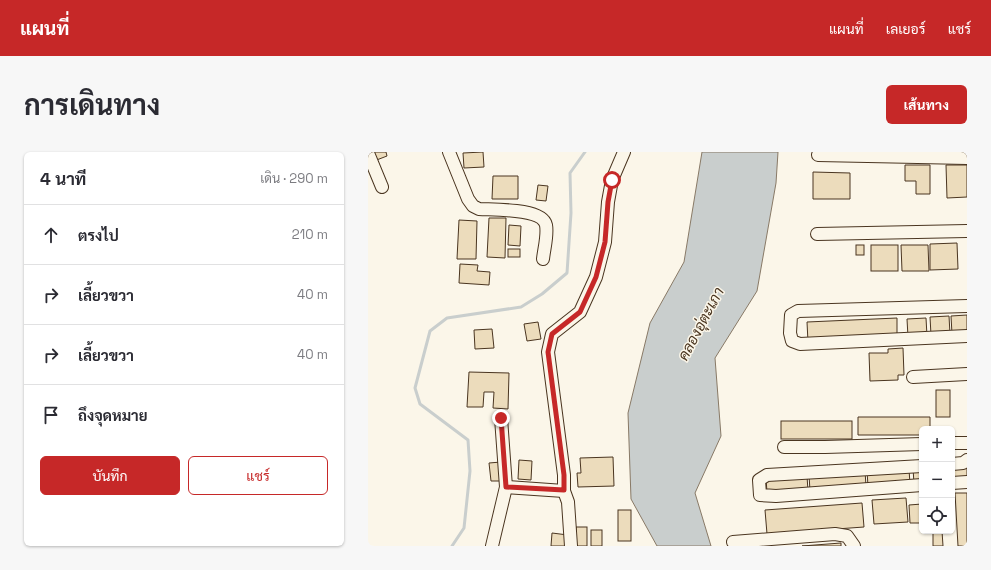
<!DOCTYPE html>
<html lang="th">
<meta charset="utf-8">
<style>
:root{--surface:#fff;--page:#f7f7f7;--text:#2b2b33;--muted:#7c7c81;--line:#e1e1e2;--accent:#c62828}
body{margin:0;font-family:"Space Grotesk",Sarabun,sans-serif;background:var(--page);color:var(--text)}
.controls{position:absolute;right:12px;bottom:12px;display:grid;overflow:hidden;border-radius:6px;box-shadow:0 1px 3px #0004}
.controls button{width:36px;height:36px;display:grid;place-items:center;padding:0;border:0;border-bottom:1px solid var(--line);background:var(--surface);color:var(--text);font:20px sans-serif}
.stop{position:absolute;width:12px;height:12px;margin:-9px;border:3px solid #c62828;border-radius:50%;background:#fff}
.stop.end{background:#c62828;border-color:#fff;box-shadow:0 1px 4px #0008}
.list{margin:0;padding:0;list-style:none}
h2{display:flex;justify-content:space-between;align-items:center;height:52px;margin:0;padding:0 16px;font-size:17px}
h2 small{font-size:13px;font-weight:400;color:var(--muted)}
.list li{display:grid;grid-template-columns:26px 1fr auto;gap:12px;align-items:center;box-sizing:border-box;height:60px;padding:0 16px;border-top:1px solid var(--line)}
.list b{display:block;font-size:15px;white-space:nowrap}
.list em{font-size:13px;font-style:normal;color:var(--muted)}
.actions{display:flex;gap:8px;padding:12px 16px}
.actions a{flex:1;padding:9px 0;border:1px solid var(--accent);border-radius:6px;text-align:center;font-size:14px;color:var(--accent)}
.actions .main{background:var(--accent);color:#fff}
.icon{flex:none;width:22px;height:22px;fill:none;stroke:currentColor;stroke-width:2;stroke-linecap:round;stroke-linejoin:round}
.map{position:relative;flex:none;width:599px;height:394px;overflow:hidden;border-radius:6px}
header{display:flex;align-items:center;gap:24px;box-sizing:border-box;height:56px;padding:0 20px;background:var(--accent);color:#fff}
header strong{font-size:19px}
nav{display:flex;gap:22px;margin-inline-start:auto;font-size:14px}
.intro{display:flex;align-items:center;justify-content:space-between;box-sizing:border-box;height:96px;padding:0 24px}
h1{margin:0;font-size:28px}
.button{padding:10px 18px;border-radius:6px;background:var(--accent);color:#fff;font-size:14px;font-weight:700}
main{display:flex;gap:24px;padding:0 24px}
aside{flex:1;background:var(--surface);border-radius:6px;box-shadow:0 1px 3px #0004}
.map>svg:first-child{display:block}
.water{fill:#c9cecd;stroke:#887966}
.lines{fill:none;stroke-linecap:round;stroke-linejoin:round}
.stream{stroke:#c9cecd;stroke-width:3}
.building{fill:#ecdcbc;stroke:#4a3520}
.minor-casing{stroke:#4a3520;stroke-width:14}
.minor{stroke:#fbf6e9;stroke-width:12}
.route{stroke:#c62828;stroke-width:5}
.labels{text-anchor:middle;stroke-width:3;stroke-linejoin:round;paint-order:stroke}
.water-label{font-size:15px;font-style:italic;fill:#4a3520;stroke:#fbf6e9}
</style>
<header>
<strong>แผนที่</strong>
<nav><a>แผนที่</a><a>เลเยอร์</a><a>แชร์</a></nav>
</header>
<div class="intro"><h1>การเดินทาง</h1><a class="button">เส้นทาง</a></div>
<main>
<aside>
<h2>4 นาที<small>เดิน · 290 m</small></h2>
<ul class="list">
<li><svg class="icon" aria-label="ahead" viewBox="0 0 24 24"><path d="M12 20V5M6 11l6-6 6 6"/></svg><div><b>ตรงไป</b></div><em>210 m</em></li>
<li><svg class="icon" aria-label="right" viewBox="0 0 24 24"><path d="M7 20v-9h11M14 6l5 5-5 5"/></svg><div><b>เลี้ยวขวา</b></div><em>40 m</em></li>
<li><svg class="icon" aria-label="right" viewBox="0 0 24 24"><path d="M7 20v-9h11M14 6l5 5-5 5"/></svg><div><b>เลี้ยวขวา</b></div><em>40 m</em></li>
<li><svg class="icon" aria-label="arrive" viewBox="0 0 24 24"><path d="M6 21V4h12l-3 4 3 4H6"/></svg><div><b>ถึงจุดหมาย</b></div></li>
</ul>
<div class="actions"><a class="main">บันทึก</a><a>แชร์</a></div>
</aside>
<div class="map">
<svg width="599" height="394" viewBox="0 0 599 394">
<rect width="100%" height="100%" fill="#fbf6e9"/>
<path class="water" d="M334 0H410L408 31 389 139 347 206 353 284 327 341 343 394H289L263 347 260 261 282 171 316 110Z"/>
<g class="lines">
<path class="stream" d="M84 394 96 376 102 319 100 288 52 252 47 236 62 179 79 166 153 155 174 142 199 121 203 61 202 21 217 0"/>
</g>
<g class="building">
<path d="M3 0H18L19 4 6 9Z"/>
<path d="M115 0 116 15 96 16 95 1Z"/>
<path d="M537 13H562V42H548V29H537Z"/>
<path d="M578 13H599V45L579 46Z"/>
<path d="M445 20 482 21V47H445Z"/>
<path d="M125 24H150V47H124Z"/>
<path d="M170 33 180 34 178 49 168 48Z"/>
<path d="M121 66H138L137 106 119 105Z"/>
<path d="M91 68 109 69 108 107H89Z"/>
<path d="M141 73 153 74 152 94 140 93Z"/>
<path d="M589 91 590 117 562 118V92Z"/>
<rect x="488" y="93" width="8" height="10"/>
<rect x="503" y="93" width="27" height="26"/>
<path d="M533 93H560L561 119H534Z"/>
<rect x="140" y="97" width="12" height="8"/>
<path d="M92 112 110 113 109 119 122 120 121 133 91 131Z"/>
<path d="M599 163V181L584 182 583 164Z"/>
<path d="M581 164 582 182 563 183 562 165Z"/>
<path d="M529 166V187L440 190 439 170Z"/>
<path d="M558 166 559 184 540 185 539 167Z"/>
<path d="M170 170 173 187 159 189 156 172Z"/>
<path d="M124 177 126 196 107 197 106 178Z"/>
<path d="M535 196 536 223H530V228L502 229 501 201H520V197Z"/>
<path d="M101 220 141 221 140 257 125 256 126 240H116L115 255H99Z"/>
<rect x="568" y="238" width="14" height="27"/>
<path d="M490 265H562V277H554V283H490Z"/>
<rect x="413" y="269" width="71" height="18"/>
<path d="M245 305 246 334 210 335 209 321H213L212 306Z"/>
<path d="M151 308 164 309 163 328 150 327Z"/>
<path d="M133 310 134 329H123L121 311Z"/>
<path d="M599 313V329L584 330V314Z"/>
<path d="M545 316H554V332H546Z"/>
<path d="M541 317 542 332 500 334 499 319Z"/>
<path d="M497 319 498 334 442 339 441 323Z"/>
<path d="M439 324 440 339 399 341 398 326Z"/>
<path d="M587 341H599V394H590Z"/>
<path d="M538 346 540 370 506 372 504 348Z"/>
<path d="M494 351 496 375 399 382 397 358Z"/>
<path d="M554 352V371H542L541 353Z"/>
<rect x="250" y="358" width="13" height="31"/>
<rect x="208" y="375" width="11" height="19"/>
<rect x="223" y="378" width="11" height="16"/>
<path d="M565 379H574L575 394H565Z"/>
<path d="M184 381 200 383 199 394H183Z"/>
<path d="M473 391V394H434Z"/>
</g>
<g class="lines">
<g class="minor-casing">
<g id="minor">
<path d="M81 0 100 47 105 54 111 57C126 58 174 56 178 73 180 83 176 97 175 107"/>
<path d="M0 1 14 35"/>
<path d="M450 3 599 6"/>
<path d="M449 82 599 79"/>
<path d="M599 154 430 159 423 163 422 181 424 189 432 192 599 184"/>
<path d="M545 225 599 222"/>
<path d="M584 291H599"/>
<path d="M416 295H457L554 292"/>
<path d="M584 312 595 311 599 308"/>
<path d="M554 314 399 323 391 328 392 343 408 344 554 333"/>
<path d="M584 331 599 330"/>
<path d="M138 335 196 339"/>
<path d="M365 390 467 382 479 384 486 394"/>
<path d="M124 394 138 335 133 266"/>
<path d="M203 394 200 350 196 339V323L180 200 184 182 212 160 228 125 237 90 240 50 244 28 256 0"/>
</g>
</g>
<use href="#minor" class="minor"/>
</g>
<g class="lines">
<path class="route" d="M133 266 138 335 196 338V323L180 200 184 182 212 160 228 125 237 90 240 50 244 28"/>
</g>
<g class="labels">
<g class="water-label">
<text transform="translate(333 172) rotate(-62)" y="5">คลองอุ่ตะเภา</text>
</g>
</g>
</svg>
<div class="controls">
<button>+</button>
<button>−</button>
<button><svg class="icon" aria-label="locate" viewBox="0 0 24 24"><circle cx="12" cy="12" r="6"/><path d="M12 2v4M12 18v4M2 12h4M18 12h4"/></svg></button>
</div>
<div class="stop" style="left:244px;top:28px"></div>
<div class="stop end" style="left:133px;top:266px"></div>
</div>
</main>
